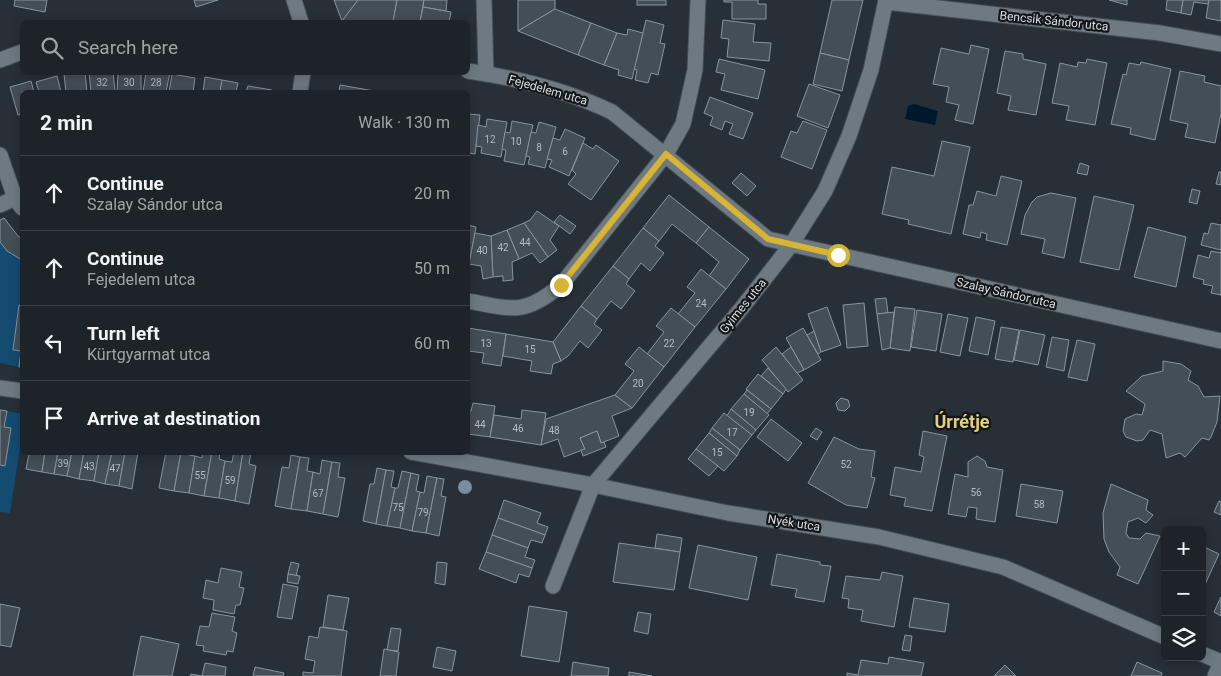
<!DOCTYPE html>
<meta charset="utf-8">
<style>
:root{--surface:#1d2429;--page:#252c31;--text:#f1f3f6;--muted:#a0a4a8;--line:#3b4146}
body{margin:0;font-family:Roboto,sans-serif;background:var(--page);color:var(--text)}
.controls{position:absolute;right:15px;bottom:15px;display:grid;overflow:hidden;border-radius:8px;box-shadow:0 2px 12px #0003}
.controls button{width:45px;height:45px;display:grid;place-items:center;padding:0;border:0;border-bottom:1px solid var(--line);background:var(--surface);color:var(--text);font:25px sans-serif}
.stop{position:absolute;width:15px;height:15px;margin:-11px;border:4px solid #d7b434;border-radius:50%;background:#fff}
.stop.end{background:#d7b434;border-color:#fff;box-shadow:0 1px 5px #0008}
.list{margin:0;padding:0;list-style:none}
h2{display:flex;justify-content:space-between;align-items:center;height:65px;margin:0;padding:0 20px;font-size:21px}
h2 small{font-size:16px;font-weight:400;color:var(--muted)}
.list li{display:grid;grid-template-columns:32px 1fr auto;gap:15px;align-items:center;box-sizing:border-box;height:75px;padding:0 20px;border-top:1px solid var(--line)}
.list b{display:block;font-size:19px;white-space:nowrap}
.list p{margin:0;font-size:16px;white-space:nowrap;color:var(--muted)}
.list em{font-size:16px;font-style:normal;color:var(--muted)}
.icon{flex:none;width:28px;height:28px;fill:none;stroke:currentColor;stroke-width:2;stroke-linecap:round;stroke-linejoin:round}
.map{position:relative;flex:none;width:1221px;height:676px;overflow:hidden}
.search{position:absolute;background:var(--surface);box-shadow:0 2px 12px #0003;left:20px;top:20px;width:450px;height:55px;display:flex;align-items:center;gap:12px;box-sizing:border-box;padding:0 18px;border-radius:8px;color:var(--muted);font-size:19px}
.panel{position:absolute;background:var(--surface);box-shadow:0 2px 12px #0003;left:20px;top:90px;width:450px;height:365px;border-radius:8px}
.map>svg:first-child{display:block}
.green{fill:#134b71}
.water{fill:#00182c}
.building{fill:#444e56;stroke:#89949d}
.lines{fill:none;stroke-linecap:round;stroke-linejoin:round}
.minor-casing{stroke:#444c51;stroke-width:17}
.minor{stroke:#6e7981;stroke-width:15}
.tree{fill:#788d9e}
.route{stroke:#d7b434;stroke-width:6}
.labels{text-anchor:middle;stroke-width:4.5;stroke-linejoin:round;paint-order:stroke}
.number-label{font-size:10px;fill:#b4bbc0}
.street-label{font-size:12px;fill:#d9dfe4;stroke:#13171a}
.district-label{font-size:18px;font-weight:bold;fill:#e4cd80;stroke:#13171a}
</style>
<div class="map">
<svg width="1221" height="676" viewBox="0 0 1221 676">
<rect width="100%" height="100%" fill="#273037"/>
<g class="green">
<path d="M0 242 7 251 22 260V306L19 305 13 350 21 351 19 367 0 363Z"/>
<path d="M7 411 22 414V434L10 513 0 512V465H5L11 428 4 427Z"/>
</g>
<path class="water" d="M914 104 938 111 935 125 905 119 908 106Z"/>
<g class="building">
<path d="M15 0H47L45 12 14 6Z"/>
<path d="M194 0H218L196 7Z"/>
<path d="M334 0H358L342 21Z"/>
<path d="M358 0H397L393 22 342 21Z"/>
<path d="M397 0H424L420 22H393Z"/>
<path d="M424 0H447L446 11 423 7Z"/>
<path d="M518 0H555V9L518 31Z"/>
<rect x="637" y="0" width="29" height="5"/>
<path d="M724 0H758V4H766V19H732V2H724Z"/>
<path d="M832 0H863L849 60 820 53Z"/>
<path d="M1109 0H1127V5Z"/>
<path d="M1167 0H1183L1181 13 1166 10Z"/>
<path d="M1183 0H1209L1208 4 1194 2 1191 15 1181 13Z"/>
<path d="M1209 0H1221V21L1206 18Z"/>
<path d="M423 7 451 12 449 22H420Z"/>
<path d="M555 9 591 23 578 55 518 31Z"/>
<path d="M646 20 664 25 660 43 665 44 658 75 651 73 648 83 635 80 637 70 634 69Z"/>
<path d="M723 20 755 24 753 42 771 43 769 61 727 57 729 39 721 38Z"/>
<path d="M591 23 617 33 604 65 578 55Z"/>
<path d="M628 29 643 33 632 79 618 75 619 70 604 65 617 33 627 35Z"/>
<path d="M971 45 989 49 973 124 955 120 959 105 946 102 949 87 933 84 941 48 969 54Z"/>
<path d="M1005 51 1023 54V59L1046 64 1036 115 1008 110 1011 96 997 93Z"/>
<path d="M820 53 849 60 842 91 813 84Z"/>
<path d="M719 59 765 70 758 99 721 90 725 74 716 72Z"/>
<path d="M1087 59 1107 63 1095 125 1066 120 1069 106 1052 103 1060 63 1077 67 1078 62 1086 63Z"/>
<path d="M1141 62 1171 69 1155 140 1130 134 1131 128 1111 124 1123 74 1126 75 1129 63 1140 65Z"/>
<path d="M1180 71 1205 76 1204 82 1221 86V114L1215 143 1185 137 1188 124 1170 120Z"/>
<path d="M85 72 87 92H66L64 74Z"/>
<path d="M89 72H113L115 92H91Z"/>
<path d="M118 72H141V92H117Z"/>
<path d="M146 72H170L166 92H143Z"/>
<path d="M172 74 195 78 193 92H169Z"/>
<path d="M57 76 61 92H39L36 82Z"/>
<path d="M205 77 222 80 220 92H203Z"/>
<path d="M222 80 238 83 236 92H220Z"/>
<path d="M31 81 34 92H22V114L18 115 10 87Z"/>
<path d="M809 84 840 95 828 128 797 116Z"/>
<path d="M340 85 380 92H339Z"/>
<path d="M248 86 272 90V92H246Z"/>
<path d="M710 97 753 113 743 139 729 134 733 124 725 121 722 130 710 125 713 117 704 113Z"/>
<path d="M468 114 480 115 475 154 468 153Z"/>
<path d="M487 119 507 122 501 157 481 153 482 147 476 146 478 125 486 127Z"/>
<path d="M512 121 533 125 524 165 504 161 506 150 502 149 505 132 510 133Z"/>
<path d="M803 121 827 130 812 169 781 157 791 131 797 133Z"/>
<path d="M539 122 556 127 545 168 528 164 530 157 526 156 531 132 536 133Z"/>
<path d="M565 129 585 138 569 176 549 167 552 160 547 159 553 138 560 140Z"/>
<path d="M942 141 970 147 951 234 908 224 909 220 882 214 892 167 934 176Z"/>
<path d="M583 143 593 149 596 145 619 161 591 200 568 184 576 174 572 170Z"/>
<path d="M1080 163 1089 166 1087 175 1077 173Z"/>
<path d="M1219 172H1221V185L1216 184Z"/>
<path d="M741 173 756 186 747 196 732 183Z"/>
<path d="M1001 176 1022 181 1007 245 986 240 987 234 981 232 980 238 963 234 969 205H973L977 191 996 196Z"/>
<path d="M1192 189 1200 191 1197 204 1189 202Z"/>
<path d="M1051 193 1076 198 1064 258 1042 253 1045 239 1021 234 1025 215 1032 202 1037 197Z"/>
<path d="M669 195 709 227 696 243 672 224 659 241 643 228Z"/>
<path d="M1094 196 1134 205 1119 270 1080 262Z"/>
<path d="M537 211 559 226 550 240 557 250 548 257 524 223 530 220Z"/>
<path d="M560 215 576 226 570 234 554 222Z"/>
<path d="M4 218 18 236 22 239V260L7 251 0 242V220Z"/>
<path d="M524 223 548 257 540 263 532 253 519 259 507 230Z"/>
<path d="M1211 223 1221 225V250L1201 245 1204 233 1208 234Z"/>
<path d="M468 225 476 227 469 264H468Z"/>
<path d="M709 227 749 259 726 289 709 276 719 262 696 243Z"/>
<path d="M1148 227 1186 237 1176 287 1134 277Z"/>
<path d="M643 228 659 241 655 246 664 253 650 271 641 263 629 279 613 266Z"/>
<path d="M507 230 519 259 512 262 513 280 503 281V276L493 277 491 236Z"/>
<path d="M475 233 491 236 493 277 483 279 481 266 469 264Z"/>
<path d="M1211 251 1221 253V251V295L1211 293 1213 286 1203 284 1204 280 1193 277 1198 255 1209 258Z"/>
<path d="M613 266 629 279 626 284 635 291 621 309 611 301 597 319 581 306Z"/>
<path d="M701 269 726 289 695 327 678 314 695 293 687 287Z"/>
<path d="M886 298 888 313 877 314 875 299Z"/>
<path d="M864 303 868 346 847 348 843 305Z"/>
<path d="M19 305 22 306V367H19L21 351 13 350Z"/>
<path d="M581 306 597 319 594 324 602 330 588 348 580 341 568 356 561 361 553 342Z"/>
<path d="M827 307 841 345 821 352 808 314Z"/>
<path d="M895 307 915 309 910 351 890 348Z"/>
<path d="M671 308 695 327 664 367 647 354 664 332 656 326Z"/>
<path d="M917 310 942 314 936 351 911 347Z"/>
<path d="M894 312 890 348 882 350 877 314Z"/>
<path d="M948 314 968 318 960 356 940 352Z"/>
<path d="M976 317 995 321 988 355 969 351Z"/>
<path d="M1001 327 1019 330 1013 362 995 359Z"/>
<path d="M468 328 506 334 501 366 482 363 484 353 468 351Z"/>
<path d="M803 328 821 360 804 370 786 338Z"/>
<path d="M1020 330 1045 335 1038 365 1014 360Z"/>
<path d="M814 331 821 352 818 354 807 335Z"/>
<path d="M506 334 553 342 561 361 553 364 551 374 530 371 532 361 503 356Z"/>
<path d="M1052 337 1069 340 1064 371 1046 367Z"/>
<path d="M1077 340 1095 344 1087 381 1068 377Z"/>
<path d="M639 347 664 367 632 408 615 395 634 371 625 364Z"/>
<path d="M776 347 803 380 788 392 762 360Z"/>
<path d="M791 347 804 370 797 373 782 354Z"/>
<path d="M1163 361 1181 364 1191 371 1188 380 1198 386 1204 397 1220 396 1217 422 1211 437 1209 440 1202 438 1185 457 1180 453 1166 458 1162 434 1150 430 1143 440 1137 441 1126 437 1123 431 1125 419 1136 414 1142 415 1145 404 1126 391 1142 376 1163 371Z"/>
<path d="M768 368 786 389 783 394 761 376Z"/>
<path d="M758 374 783 394 771 409 746 389Z"/>
<path d="M747 390 771 409 767 414 744 394Z"/>
<path d="M744 394 769 415 756 430 731 409Z"/>
<path d="M615 395 632 408 612 416 619 436 601 443 597 431 580 438 585 449 564 457 558 439 541 445 546 419Z"/>
<path d="M841 398 848 400 850 406 845 411 838 410 836 403Z"/>
<path d="M473 403 495 406 490 437 468 434V411H471Z"/>
<path d="M731 409 756 430 752 435 727 416Z"/>
<path d="M0 410 7 411 4 427 11 428 5 466 0 465Z"/>
<path d="M522 410 546 413 541 445 490 437 494 415 521 419Z"/>
<path d="M724 413 752 435 740 450 712 428Z"/>
<path d="M771 419 802 443 788 461 757 437Z"/>
<path d="M712 428 740 450 737 456 709 433Z"/>
<path d="M816 428 822 432 817 440 810 436Z"/>
<path d="M597 431 601 443 604 442 606 447 583 456 581 450 585 449 580 438Z"/>
<path d="M923 431 947 436 932 511 904 506 906 498 890 495 895 467 921 472 924 457 919 455Z"/>
<path d="M709 433 737 456 724 471 696 449Z"/>
<path d="M834 437 859 449 875 451 871 477 875 478 867 508 846 505 808 483Z"/>
<path d="M696 449 718 466 709 476 688 459Z"/>
<path d="M25 452H45L42 472 26 469 29 454Z"/>
<path d="M45 452H58L54 474 42 472Z"/>
<path d="M58 452H72L67 476 54 474Z"/>
<path d="M72 452H84L79 479 67 476Z"/>
<path d="M84 452H99L94 481 79 479Z"/>
<path d="M99 452H112L105 484 94 481Z"/>
<path d="M112 452H125L119 486 105 484Z"/>
<path d="M125 452H138L132 489 119 486Z"/>
<path d="M166 452H181L174 491 159 488Z"/>
<path d="M181 452H189V455L195 456 189 493 174 491Z"/>
<path d="M203 452H212L204 496 189 493 195 456 202 458Z"/>
<path d="M212 452H220L219 459 225 461 219 498 204 496Z"/>
<path d="M234 452H243L235 501 219 498 225 461 232 462Z"/>
<path d="M243 452H251L249 464 256 466 249 504 235 501Z"/>
<path d="M291 455 300 457 291 509 275 506 282 467 289 468Z"/>
<path d="M977 456 985 461 987 467 1003 470 995 522 976 519 977 508 968 507 966 517 948 514 955 474 968 477V462Z"/>
<path d="M300 457 309 458 307 471 313 472 307 511 291 509Z"/>
<path d="M322 460 332 462 323 514 307 511 313 472 320 474Z"/>
<path d="M332 462 340 463 338 477 345 478 338 517 323 514Z"/>
<path d="M377 468 386 470 376 524 363 521 370 484H374Z"/>
<path d="M386 470 394 471 391 487 395 488 387 526 376 524Z"/>
<path d="M402 471 411 473 400 528 387 526 395 488H398Z"/>
<path d="M411 473 419 475 416 491 420 492 412 531 400 528Z"/>
<path d="M427 476 437 478 426 533 412 531 420 492 424 493Z"/>
<path d="M437 478 444 479 441 496 446 497 439 536 426 533Z"/>
<path d="M1021 484 1063 491 1057 523 1016 516Z"/>
<path d="M1111 484 1148 500 1146 510 1153 515 1146 523 1138 518 1128 522 1126 533 1129 538 1140 539 1146 533 1160 536 1138 584 1117 575 1120 567 1109 552 1104 539 1103 513Z"/>
<path d="M504 500 541 513 537 523 548 527 545 535 498 518Z"/>
<path d="M1219 501 1221 502V515L1214 512Z"/>
<path d="M498 518 545 535 542 543 531 540 528 548 492 535Z"/>
<path d="M657 534 682 538 680 552 655 548Z"/>
<path d="M492 535 528 548 525 557 535 560 532 568 486 552Z"/>
<path d="M619 543 680 552 674 590 613 582Z"/>
<path d="M698 545 757 557 748 600 689 588Z"/>
<path d="M1202 546 1219 554 1202 591Z"/>
<path d="M486 552 532 568 529 577 519 574 516 583 479 569Z"/>
<path d="M777 554 820 562V565L831 566 824 602 795 597 797 589 771 585Z"/>
<path d="M291 562 299 564 296 576 288 574Z"/>
<path d="M437 562 447 563 445 585 435 583Z"/>
<path d="M221 568 242 572 239 587 244 588 240 605H236L234 614 213 610 214 600 203 598 206 580 218 583Z"/>
<path d="M882 572 903 576 894 627 861 621 863 610 848 608 849 599 842 598 846 576 880 580Z"/>
<path d="M288 574 300 576 298 584 287 582Z"/>
<path d="M283 584 298 587 292 619 277 617Z"/>
<path d="M328 595 349 598 343 630 323 627Z"/>
<path d="M1221 597V616L1214 612Z"/>
<path d="M914 598 949 604 945 632 909 627Z"/>
<path d="M0 604 20 608 11 647 0 645Z"/>
<path d="M529 606 567 612 559 662 521 656Z"/>
<path d="M638 612 651 614 648 634 634 631Z"/>
<path d="M212 613 235 617 232 631 237 633 233 652 227 651 226 655 203 651 204 646 196 645 200 626 209 627Z"/>
<path d="M320 627 347 631 341 676H303V672L313 673 315 661 305 659 309 636 318 638Z"/>
<path d="M391 628 401 629 398 651 387 650Z"/>
<path d="M905 635 912 636 910 651 902 650Z"/>
<path d="M141 636 179 644 172 676H133Z"/>
<path d="M437 647 456 651 452 671 433 667Z"/>
<path d="M384 649 399 652 396 676H380Z"/>
<path d="M889 657 924 663 921 676H847V673L858 675 861 660 888 664Z"/>
<path d="M573 662 609 668 608 676H571Z"/>
<path d="M1137 662 1162 673 1161 676H1131Z"/>
<path d="M205 663 226 667 225 676H190L191 674 202 676Z"/>
<path d="M1005 665 1016 676H994Z"/>
<path d="M255 667 284 673 283 676H253Z"/>
<path d="M629 672 652 676H629Z"/>
</g>
<g class="lines">
<g class="minor-casing">
<g id="minor">
<path d="M294 0 301 22"/>
<path d="M484 0 486 74"/>
<path d="M886 2 1160 33 1221 44"/>
<path d="M0 60 22 52"/>
<path d="M468 71C517 78 568 91 612 112L768 239 1221 341"/>
<path d="M300 92 303 72"/>
<path d="M0 155 15 198 22 208"/>
<path d="M0 205 15 198"/>
<path d="M468 301C512 309 524 316 561 285L666 154 683 124 695 70 698 0"/>
<path d="M0 388 22 391"/>
<path d="M411 452 593 485 728 513 879 537 1003 567 1165 637"/>
<path d="M553 586 593 485 741 309 791 245 825 191 849 136 871 70 886 0"/>
<path d="M1202 654 1221 662"/>
<path d="M1215 676 1221 663"/>
</g>
</g>
<use href="#minor" class="minor"/>
</g>
<circle class="tree" cx="465" cy="487" r="7"/>
<g class="lines">
<path class="route" d="M561 285 666 154 768 239 838 255"/>
</g>
<g class="labels">
<g class="number-label">
<text x="102" y="86">32</text>
<text x="129" y="86">30</text>
<text x="156" y="86">28</text>
<text x="490" y="143">12</text>
<text x="516" y="145">10</text>
<text x="539" y="151">8</text>
<text x="565" y="155">6</text>
<text x="525" y="246">44</text>
<text x="503" y="251">42</text>
<text x="482" y="254">40</text>
<text x="701" y="307">24</text>
<text x="486" y="347">13</text>
<text x="669" y="347">22</text>
<text x="530" y="353">15</text>
<text x="638" y="387">20</text>
<text x="749" y="416">19</text>
<text x="480" y="428">44</text>
<text x="518" y="432">46</text>
<text x="554" y="434">48</text>
<text x="732" y="436">17</text>
<text x="717" y="456">15</text>
<text x="63" y="467">39</text>
<text x="846" y="468">52</text>
<text x="89" y="470">43</text>
<text x="115" y="472">47</text>
<text x="200" y="479">55</text>
<text x="230" y="484">59</text>
<text x="976" y="496">56</text>
<text x="318" y="497">67</text>
<text x="1039" y="508">58</text>
<text x="398" y="511">75</text>
<text x="423" y="516">79</text>
</g>
<g class="street-label">
<text transform="translate(1054 21) rotate(6)" y="4">Bencsik Sándor utca</text>
<text transform="translate(548 90) rotate(16)" y="4">Fejedelem utca</text>
<text transform="translate(1006 293) rotate(13)" y="4">Szalay Sándor utca</text>
<text transform="translate(743 306) rotate(-51)" y="4">Gyimes utca</text>
<text transform="translate(794 523) rotate(9)" y="4">Nyék utca</text>
</g>
<g class="district-label">
<text x="962" y="428">Úrrétje</text>
</g>
</g>
</svg>
<div class="controls">
<button>+</button>
<button>−</button>
<button><svg class="icon" aria-label="layers" viewBox="0 0 24 24"><path d="M12 4l9 5-9 5-9-5zM3 14l9 5 9-5"/></svg></button>
</div>
<div class="stop" style="left:838px;top:255px"></div>
<div class="stop end" style="left:561px;top:285px"></div>
<div class="search"><svg class="icon" aria-label="search" viewBox="0 0 24 24"><circle cx="10" cy="10" r="6"/><path d="M15 15l6 6"/></svg>Search here</div>
<section class="panel">
<h2>2 min<small>Walk · 130 m</small></h2>
<ul class="list">
<li><svg class="icon" aria-label="ahead" viewBox="0 0 24 24"><path d="M12 20V5M6 11l6-6 6 6"/></svg><div><b>Continue</b><p>Szalay Sándor utca</p></div><em>20 m</em></li>
<li><svg class="icon" aria-label="ahead" viewBox="0 0 24 24"><path d="M12 20V5M6 11l6-6 6 6"/></svg><div><b>Continue</b><p>Fejedelem utca</p></div><em>50 m</em></li>
<li><svg class="icon" aria-label="left" viewBox="0 0 24 24"><path d="M17 20v-9H6M10 6l-5 5 5 5"/></svg><div><b>Turn left</b><p>Kürtgyarmat utca</p></div><em>60 m</em></li>
<li><svg class="icon" aria-label="arrive" viewBox="0 0 24 24"><path d="M6 21V4h12l-3 4 3 4H6"/></svg><div><b>Arrive at destination</b></div></li>
</ul>
</section>
</div>
